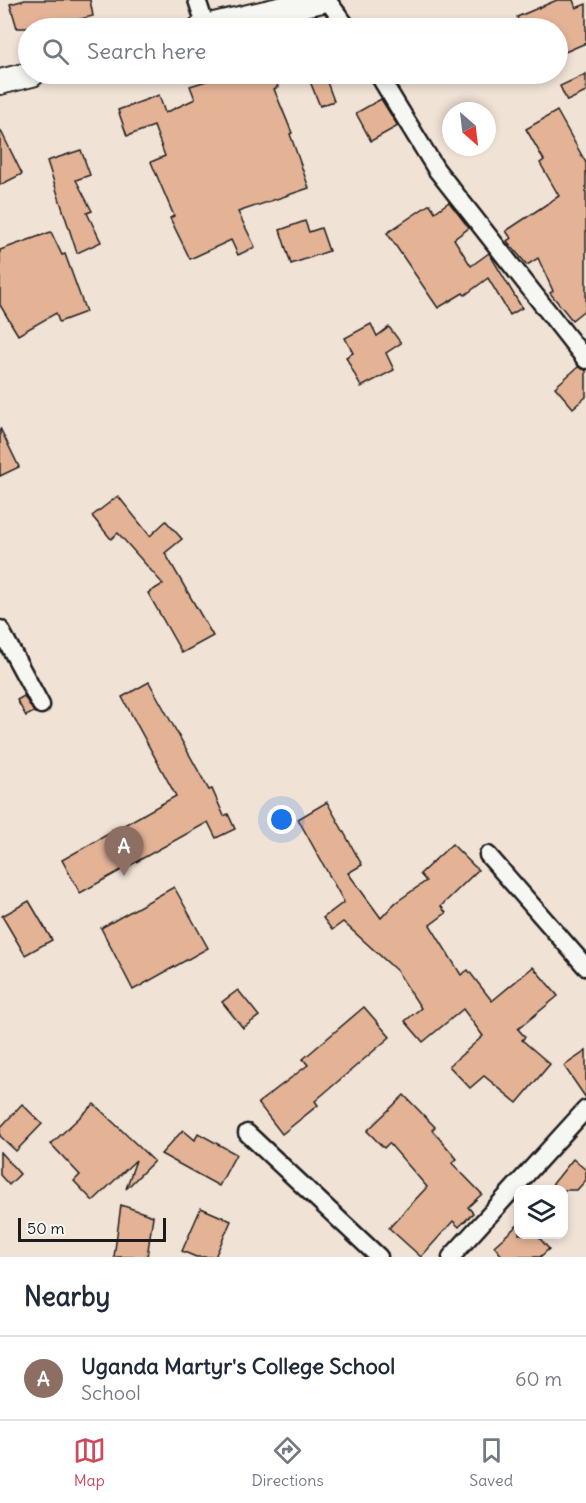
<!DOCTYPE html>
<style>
:root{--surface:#fff;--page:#f6f6f7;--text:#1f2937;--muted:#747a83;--line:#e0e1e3;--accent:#d1495b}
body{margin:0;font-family:Delius,sans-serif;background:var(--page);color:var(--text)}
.controls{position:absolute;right:18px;bottom:18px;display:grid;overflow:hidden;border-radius:12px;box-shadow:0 3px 9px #0003}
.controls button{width:54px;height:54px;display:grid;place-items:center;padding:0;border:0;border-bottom:2px solid var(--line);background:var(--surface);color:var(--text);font:30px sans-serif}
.compass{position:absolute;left:442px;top:102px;width:54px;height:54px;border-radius:50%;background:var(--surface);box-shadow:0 3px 9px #0003;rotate:152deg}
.scale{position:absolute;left:18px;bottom:15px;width:148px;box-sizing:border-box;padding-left:6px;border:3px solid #1c1c1c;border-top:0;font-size:16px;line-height:21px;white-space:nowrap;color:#1c1c1c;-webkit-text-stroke:4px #f6f6f2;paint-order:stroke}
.you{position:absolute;left:282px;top:820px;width:21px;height:21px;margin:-15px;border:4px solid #fff;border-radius:50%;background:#1a73e8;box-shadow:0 0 0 9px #1a73e833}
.badge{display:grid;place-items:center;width:39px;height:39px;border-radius:50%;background:var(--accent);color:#fff;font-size:20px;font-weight:700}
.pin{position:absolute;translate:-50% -50px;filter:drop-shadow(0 2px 3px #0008)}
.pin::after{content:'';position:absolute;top:32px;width:21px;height:18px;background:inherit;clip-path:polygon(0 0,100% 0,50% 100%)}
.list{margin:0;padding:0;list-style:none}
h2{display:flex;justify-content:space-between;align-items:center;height:78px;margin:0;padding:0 24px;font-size:26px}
h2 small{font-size:20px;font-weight:400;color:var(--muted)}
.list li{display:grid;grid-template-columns:39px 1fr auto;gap:18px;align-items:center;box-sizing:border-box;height:84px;padding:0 24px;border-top:2px solid var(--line)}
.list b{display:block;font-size:22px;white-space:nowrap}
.list p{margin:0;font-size:20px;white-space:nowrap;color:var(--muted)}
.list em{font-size:20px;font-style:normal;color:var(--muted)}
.icon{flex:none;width:33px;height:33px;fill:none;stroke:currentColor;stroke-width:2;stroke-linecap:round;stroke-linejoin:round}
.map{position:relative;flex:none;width:586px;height:1257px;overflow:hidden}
.search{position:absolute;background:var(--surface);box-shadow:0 3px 9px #0003;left:18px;right:18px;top:18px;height:66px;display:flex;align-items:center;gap:15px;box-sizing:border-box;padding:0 21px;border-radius:33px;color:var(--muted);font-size:22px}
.sheet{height:162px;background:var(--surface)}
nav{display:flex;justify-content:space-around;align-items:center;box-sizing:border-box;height:84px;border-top:2px solid var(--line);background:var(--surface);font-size:16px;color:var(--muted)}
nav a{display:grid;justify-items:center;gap:3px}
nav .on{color:var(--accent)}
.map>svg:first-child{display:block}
.building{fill:#e4b396;stroke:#1c1c1c;stroke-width:1.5}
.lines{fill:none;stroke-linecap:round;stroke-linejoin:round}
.minor-casing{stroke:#1c1c1c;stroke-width:21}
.secondary-casing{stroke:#1c1c1c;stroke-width:28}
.minor{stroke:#f6f6f2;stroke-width:16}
.secondary{stroke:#f6f6f2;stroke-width:24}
</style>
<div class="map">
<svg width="586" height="1257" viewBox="0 0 586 1257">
<rect width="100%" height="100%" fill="#f1e2d6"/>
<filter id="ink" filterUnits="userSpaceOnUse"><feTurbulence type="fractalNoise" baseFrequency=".0167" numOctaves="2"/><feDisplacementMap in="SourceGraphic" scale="12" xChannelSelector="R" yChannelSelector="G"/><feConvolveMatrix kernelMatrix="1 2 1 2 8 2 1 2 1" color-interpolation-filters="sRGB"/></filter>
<g filter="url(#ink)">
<g class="building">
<path d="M25 0H90L93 16 44 28H17L10 4Z"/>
<path d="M557 0H573L576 8 586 4V43L558 55V28H521L517 17Z"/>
<path d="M229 74H273L278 87 274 89 292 133 290 134 309 188 238 212 255 247 238 255 231 240 190 259 170 218 174 216 151 162 165 156 154 126 127 136 118 110 159 95 165 113 195 99 190 86Z"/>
<path d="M307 74H324L334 101 320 106Z"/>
<path d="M586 74V92L567 101 560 86Z"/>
<path d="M381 99 398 126 371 141 356 113Z"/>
<path d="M557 111 586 163V309L572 320 550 293 553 291 538 258 527 265 507 241 511 238 506 231 559 196 540 163 544 160 526 129Z"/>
<path d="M0 129 22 174 0 185Z"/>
<path d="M81 150 90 175 76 180 92 211 87 213 101 242 77 253 47 161Z"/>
<path d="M449 202 469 228 454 239 471 266 489 253 522 308 510 315 488 278 465 295 463 293 438 308 387 233 430 204 435 212Z"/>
<path d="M305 221 309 232 321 228 329 251 291 264 280 230Z"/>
<path d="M51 232 62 255 65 254 86 312 59 322 56 313 18 335 0 305V250Z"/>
<path d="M371 324 377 336 389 327 401 343 386 353 394 370 361 387 346 357 353 353 345 338Z"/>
<path d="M578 367 586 370V397L573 408 555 387Z"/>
<path d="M0 428 19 467 0 476Z"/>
<path d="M118 496 150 536 166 521 182 539 165 553 213 636 182 653 148 593 163 584 118 533 111 539 92 516Z"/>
<path d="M149 682 209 790 212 789 224 816 228 814 235 829 216 838 208 822 80 893 62 860 176 796 122 697Z"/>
<path d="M24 696 34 712 26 716 17 700Z"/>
<path d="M327 802 362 865 348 873 381 918 395 903 426 881 420 874 452 844 478 870 441 906 446 913 430 925 461 975 468 970 492 1001 533 967 558 996 518 1029 525 1037 522 1040 550 1064 517 1103 484 1076 470 1088 449 1066 483 1036 463 1009 423 1042 405 1021 421 1008 397 971 343 922 332 930 323 918 344 902 298 819Z"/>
<path d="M174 887 208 948 133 990 101 928Z"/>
<path d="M29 901 52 940 25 955 2 916Z"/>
<path d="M238 990 259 1016 243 1028 222 1002Z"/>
<path d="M364 1007 390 1037 315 1101 318 1105 282 1134 258 1103 308 1065 303 1059Z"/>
<path d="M586 1051V1098L564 1066Z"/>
<path d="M404 1095 435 1127 432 1130 457 1159 452 1163 482 1194 468 1207 473 1213 459 1227 453 1221 421 1257 389 1228 427 1187 389 1143 384 1148 367 1131Z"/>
<path d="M22 1104 42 1124 16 1151 0 1136V1128Z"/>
<path d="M94 1104 154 1161 126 1189 136 1160 93 1201 74 1181 80 1175 51 1144Z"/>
<path d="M183 1130 195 1140 198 1133 236 1154 219 1186 161 1154Z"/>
<path d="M0 1152 20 1174 9 1185 0 1175Z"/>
<path d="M573 1159 586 1170V1180L577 1190H548Z"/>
<path d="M121 1205 153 1216 147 1257H114Z"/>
<path d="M201 1208 231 1221 215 1257H196L182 1251Z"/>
<path d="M519 1224V1234H536L549 1249 540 1257H503L494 1246Z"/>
</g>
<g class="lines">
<g class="minor-casing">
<g id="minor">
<path d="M197 0 206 27"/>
<path d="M327 0 348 28"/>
<path d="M378 74 436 169 586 360"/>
<path d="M0 629 41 705"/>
<path d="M488 855 586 967"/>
<path d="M247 1133 379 1257"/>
<path d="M451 1257 586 1109"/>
</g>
</g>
<g class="secondary-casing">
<g id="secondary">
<path d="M201 28 322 0"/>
<path d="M0 82 32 74"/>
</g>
</g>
<use href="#minor" class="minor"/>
<use href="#secondary" class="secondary"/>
</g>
</g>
</svg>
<div class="controls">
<button><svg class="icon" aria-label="layers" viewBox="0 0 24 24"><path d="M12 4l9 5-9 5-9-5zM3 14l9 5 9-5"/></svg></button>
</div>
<svg class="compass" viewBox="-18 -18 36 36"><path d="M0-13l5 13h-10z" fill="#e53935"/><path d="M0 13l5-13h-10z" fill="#747a83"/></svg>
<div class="scale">50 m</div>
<div class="you"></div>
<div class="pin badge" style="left:124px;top:876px;background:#8d6e63">A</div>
<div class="search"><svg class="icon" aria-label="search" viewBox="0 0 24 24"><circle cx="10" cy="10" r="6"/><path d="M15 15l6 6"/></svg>Search here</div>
</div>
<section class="sheet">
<h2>Nearby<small></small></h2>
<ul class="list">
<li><span class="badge" style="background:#8d6e63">A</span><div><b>Uganda Martyr's College School</b><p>School</p></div><em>60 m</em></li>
</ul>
</section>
<nav>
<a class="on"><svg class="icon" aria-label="map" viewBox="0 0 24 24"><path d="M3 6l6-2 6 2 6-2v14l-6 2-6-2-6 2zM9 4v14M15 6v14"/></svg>Map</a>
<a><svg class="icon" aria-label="directions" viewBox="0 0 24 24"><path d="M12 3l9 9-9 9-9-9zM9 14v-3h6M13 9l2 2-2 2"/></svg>Directions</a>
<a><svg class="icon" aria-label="saved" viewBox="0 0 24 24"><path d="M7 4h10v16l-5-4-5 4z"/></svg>Saved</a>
</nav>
